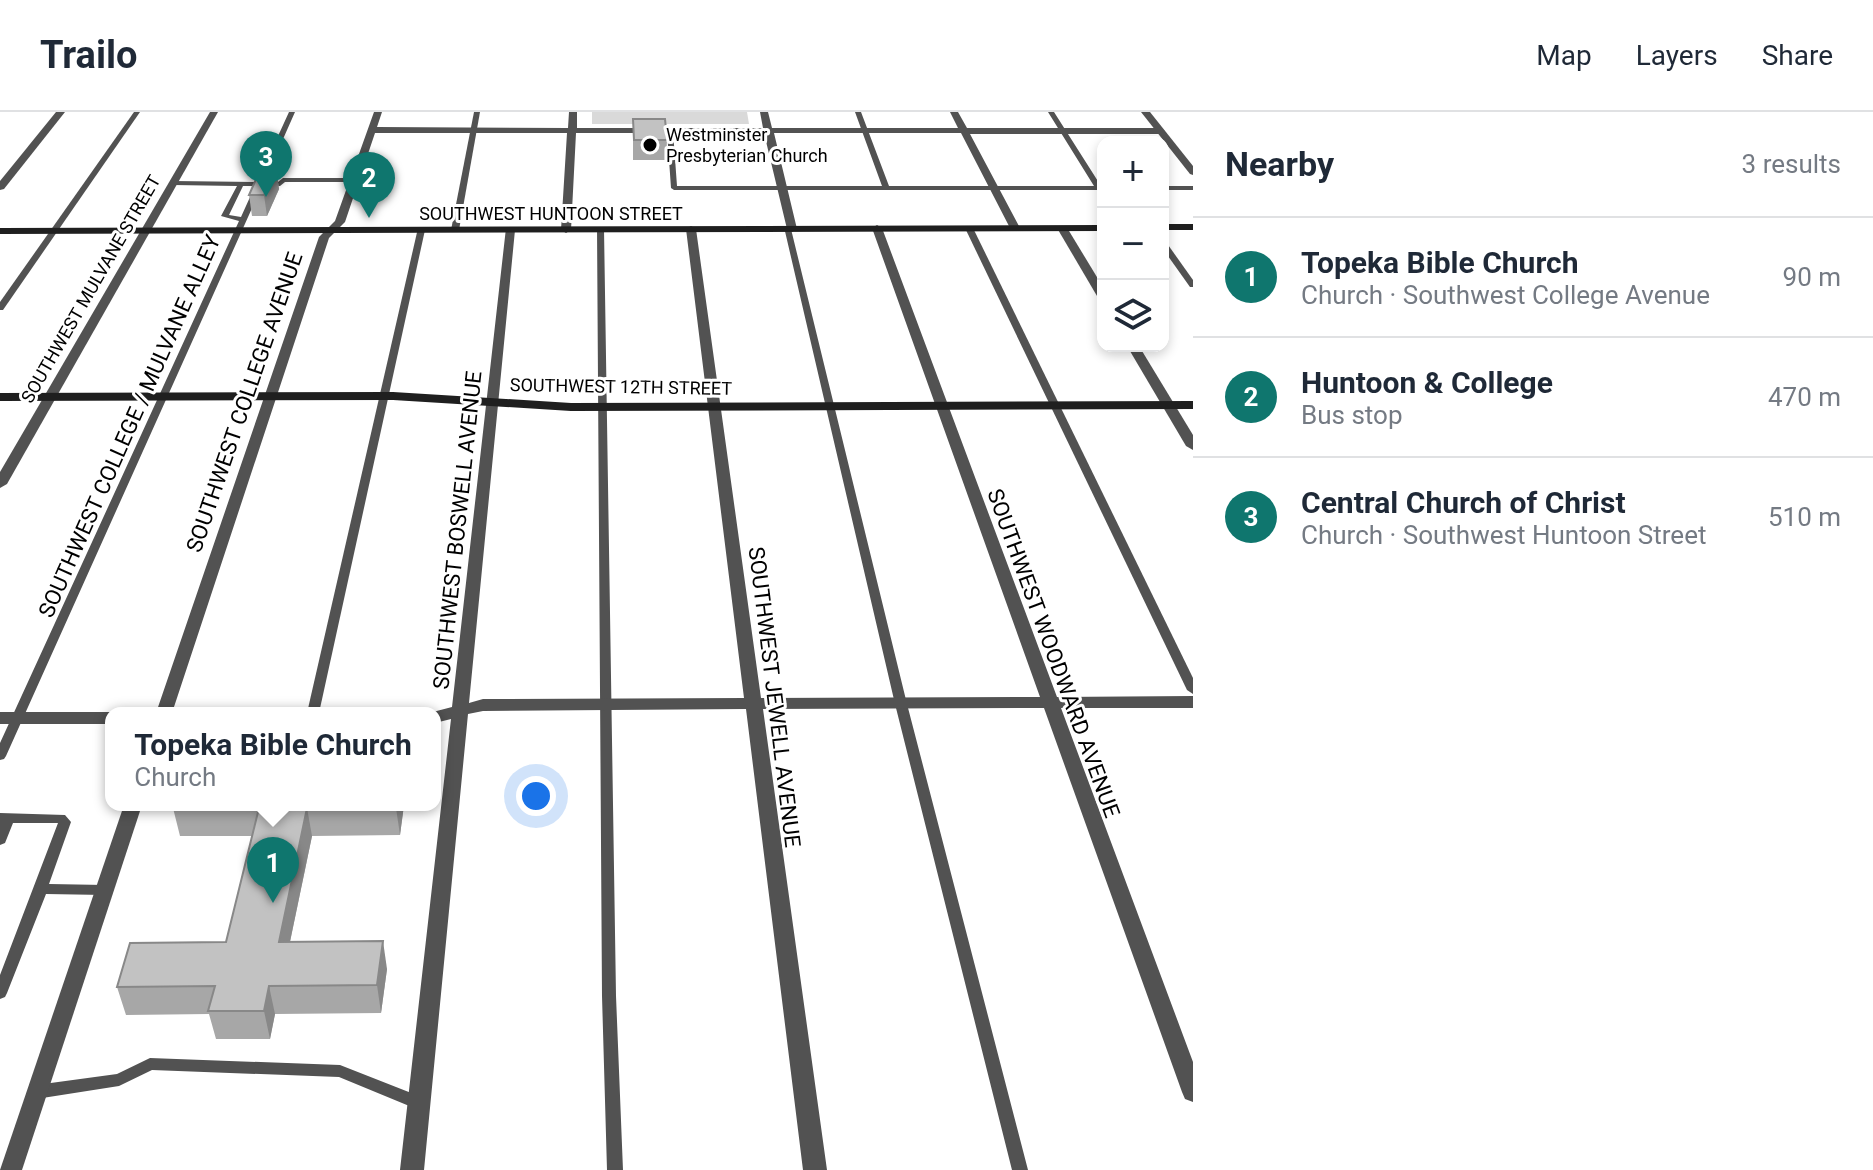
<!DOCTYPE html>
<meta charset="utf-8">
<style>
:root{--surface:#fff;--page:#f2f2f3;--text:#1f2937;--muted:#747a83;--line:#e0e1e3;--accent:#0f766e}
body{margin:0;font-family:Roboto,sans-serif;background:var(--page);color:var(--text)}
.controls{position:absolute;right:24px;top:24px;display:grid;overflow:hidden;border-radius:16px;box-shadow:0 4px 12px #0003}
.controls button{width:72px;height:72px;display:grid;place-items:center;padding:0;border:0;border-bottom:2px solid var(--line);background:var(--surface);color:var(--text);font:40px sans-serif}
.you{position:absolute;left:536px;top:684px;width:28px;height:28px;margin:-20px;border:6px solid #fff;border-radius:50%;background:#1a73e8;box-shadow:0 0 0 12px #1a73e833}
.badge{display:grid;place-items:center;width:52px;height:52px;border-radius:50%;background:var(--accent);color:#fff;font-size:26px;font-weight:700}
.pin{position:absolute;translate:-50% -66px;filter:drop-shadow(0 2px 4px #0008)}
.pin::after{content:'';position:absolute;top:42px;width:28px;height:24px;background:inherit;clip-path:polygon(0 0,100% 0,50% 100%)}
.popup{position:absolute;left:105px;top:595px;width:336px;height:104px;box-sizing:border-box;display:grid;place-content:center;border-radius:16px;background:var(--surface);filter:drop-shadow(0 2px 6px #0005);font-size:26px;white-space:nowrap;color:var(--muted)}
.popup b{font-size:30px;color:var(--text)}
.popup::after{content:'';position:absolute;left:50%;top:100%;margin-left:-16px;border:16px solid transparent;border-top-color:var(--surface)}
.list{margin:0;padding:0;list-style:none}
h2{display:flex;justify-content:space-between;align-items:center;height:104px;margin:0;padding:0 32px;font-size:34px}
h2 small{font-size:26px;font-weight:400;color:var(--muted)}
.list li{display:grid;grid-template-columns:52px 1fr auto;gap:24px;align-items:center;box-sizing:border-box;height:120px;padding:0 32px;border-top:2px solid var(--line)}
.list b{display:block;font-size:30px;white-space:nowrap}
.list p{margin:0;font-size:26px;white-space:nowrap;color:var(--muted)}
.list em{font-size:26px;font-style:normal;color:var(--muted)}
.icon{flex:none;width:44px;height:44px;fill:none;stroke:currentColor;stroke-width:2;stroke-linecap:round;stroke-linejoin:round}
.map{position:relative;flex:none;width:1193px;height:1058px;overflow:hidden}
header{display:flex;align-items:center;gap:48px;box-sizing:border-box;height:112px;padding:0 40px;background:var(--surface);border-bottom:2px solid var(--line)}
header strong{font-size:38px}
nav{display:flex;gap:44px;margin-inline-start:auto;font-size:28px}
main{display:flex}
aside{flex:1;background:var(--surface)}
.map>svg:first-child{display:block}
.green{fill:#d9d9d9}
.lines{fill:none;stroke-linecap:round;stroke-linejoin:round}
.service{fill:#525252;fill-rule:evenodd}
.minor{fill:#525252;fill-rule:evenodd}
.tertiary{fill:#525252;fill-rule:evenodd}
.secondary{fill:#1f1f1f;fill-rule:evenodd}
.wall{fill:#a7a7a7}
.shaded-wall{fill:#888}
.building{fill:#c2c2c2;stroke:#888;stroke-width:2}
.poi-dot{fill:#000;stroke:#fff;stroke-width:3}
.labels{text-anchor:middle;stroke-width:6;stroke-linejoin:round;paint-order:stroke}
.far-poi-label{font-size:18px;fill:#000;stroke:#fff;text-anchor:start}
.far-street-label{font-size:18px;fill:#000;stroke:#fff}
.street-label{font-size:22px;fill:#000;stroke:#fff}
</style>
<header>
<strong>Trailo</strong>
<nav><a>Map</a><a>Layers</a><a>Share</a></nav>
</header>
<main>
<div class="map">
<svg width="1193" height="1058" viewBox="0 0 1193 1058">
<rect width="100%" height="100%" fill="#fff"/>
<path class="green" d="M592 0H747L749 12H592Z"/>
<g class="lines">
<g class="service">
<path d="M134 0H140L3 198H0V190Z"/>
<path d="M289 0H295L264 70H278L283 66H355L358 68 355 70H285L280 74H262L6 644 4 647 0 648V631L239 109 221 104 237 74 173 73 170 71 173 69 257 70ZM243 74H255L241 105 229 103Z"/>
<path d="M474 0H480L459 118 455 120 451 118Z"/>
<path d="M855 0H861L889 74H1094L1048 0H1054L1101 74H1103V78H674L671 76 667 19 670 17 673 19 677 74H882Z"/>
<rect x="1163" y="74" width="30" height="4"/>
<path d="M966 114 973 116 1193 566V582L1187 578 965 116Z"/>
<path d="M597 115 604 117 616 884 623 1058H607L602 884Z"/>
<path d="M784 115 791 117 907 592 1028 1058H1012L895 592Z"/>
<path d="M418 116 425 118 319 601H307Z"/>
<path d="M1163 130H1166L1193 168V175H1190L1163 137Z"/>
<path d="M0 701 65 703 71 710 49 772 105 773 110 774 112 778 110 782 105 783 46 782 7 881 5 885 0 887V863L58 711H13L5 731 0 733Z"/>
<path d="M150 946 340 953 424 986 427 991 424 996 419 998 339 965 152 958 119 974 36 987 31 985 28 980 31 975 36 973 117 962Z"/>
</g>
<g class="minor">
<path d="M56 0H65L4 77 0 78V69Z"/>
<path d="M210 0H218L7 372 0 376V360Z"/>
<path d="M374 0H382L377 15 568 16 569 0H577V16H763L760 0H768L772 16H958L950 0H958L967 16H1160L1165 19 1160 22H970L1020 116 1015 119 1010 116 961 21H774L797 117 792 120 787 117 764 21H576L571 118 566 121 561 118 567 21H375L345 110 329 126 172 601H156L319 125 335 109Z"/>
<path d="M691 114 696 117 761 586 1040 585 872 116 877 113 882 116 1057 585 1193 584V596H1061L1193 950V990L1185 987 1182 980 1044 596 763 597 827 1058H803L746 597 483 599 468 602 424 1058H400L451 607 435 611V601H429L452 595 506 116 515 118 469 591 483 587 744 586 686 117Z"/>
<path d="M1058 114H1066L1103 175V187L1097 184 1057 116Z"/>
<path d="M1127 234H1139L1193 323V338L1186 334Z"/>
<path d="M0 600H111L114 601H111V612H0Z"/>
<path d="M124 693H142L22 1058H0Z"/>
</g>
<path class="tertiary" d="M1141 0H1150L1193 54V63L1190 62Z"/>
<g class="secondary">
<rect x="1163" y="112" width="30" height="6"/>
<path d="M1103 113V119L0 122V116Z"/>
<path d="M393 280 571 291 1193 289V297L571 299 393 288 0 289V281Z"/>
</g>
</g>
<g class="wall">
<path d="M633 7 667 28 666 48H633Z"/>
<path d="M276 56 279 77 267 104H252L249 83Z"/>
<path d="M174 693H404L400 723 312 724 290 830 387 857 381 901 275 902 270 927H216L209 902 126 903 117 875 226 830 252 724H180L173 696Z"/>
</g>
<g class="shaded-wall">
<path d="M276 56 279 77 267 104 264 83Z"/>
<path d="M397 693H404L400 723 396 696Z"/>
<path d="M307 696 312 724 284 858 279 830Z"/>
<path d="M383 829 387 857 381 901 377 873Z"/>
<path d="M269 874 275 902 270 927 264 899Z"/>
</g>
<g class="building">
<path d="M633 7H665L667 28H634Z"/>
<path d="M261 56H276L264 83H249Z"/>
<path d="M174 693H397L396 696H307L279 830 383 829 377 873 269 874 264 899H208L215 874 117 875 130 831 226 830 259 696H173Z"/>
</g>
<circle class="poi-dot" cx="650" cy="33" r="8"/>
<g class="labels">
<g class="far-poi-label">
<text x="666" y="29">Westminster<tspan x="666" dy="21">Presbyterian Church</tspan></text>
</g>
<g class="far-street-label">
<text x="551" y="108">SOUTHWEST HUNTOON STREET</text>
<text transform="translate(91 177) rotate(-60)" y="6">SOUTHWEST MULVANE STREET</text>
<text transform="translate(621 275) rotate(1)" y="6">SOUTHWEST 12TH STREET</text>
</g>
<g class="street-label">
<text transform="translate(244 290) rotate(-71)" y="8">SOUTHWEST COLLEGE AVENUE</text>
<text transform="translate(129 314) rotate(-66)" y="8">SOUTHWEST COLLEGE / MULVANE ALLEY</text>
<text transform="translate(457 418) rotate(-84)" y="8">SOUTHWEST BOSWELL AVENUE</text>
<text transform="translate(1054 541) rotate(70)" y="8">SOUTHWEST WOODWARD AVENUE</text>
<text transform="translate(775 585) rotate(83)" y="8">SOUTHWEST JEWELL AVENUE</text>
</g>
</g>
</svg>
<div class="controls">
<button>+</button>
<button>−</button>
<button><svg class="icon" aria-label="layers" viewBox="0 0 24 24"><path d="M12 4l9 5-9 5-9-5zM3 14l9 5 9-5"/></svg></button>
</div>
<div class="you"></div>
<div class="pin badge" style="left:273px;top:791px">1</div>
<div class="popup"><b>Topeka Bible Church</b>Church</div>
<div class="pin badge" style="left:369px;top:106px">2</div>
<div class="pin badge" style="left:266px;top:85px">3</div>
</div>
<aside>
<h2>Nearby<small>3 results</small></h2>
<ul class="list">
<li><span class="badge">1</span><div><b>Topeka Bible Church</b><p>Church · Southwest College Avenue</p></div><em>90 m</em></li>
<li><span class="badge">2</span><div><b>Huntoon &amp; College</b><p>Bus stop</p></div><em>470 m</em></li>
<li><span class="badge">3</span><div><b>Central Church of Christ</b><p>Church · Southwest Huntoon Street</p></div><em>510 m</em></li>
</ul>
</aside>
</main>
